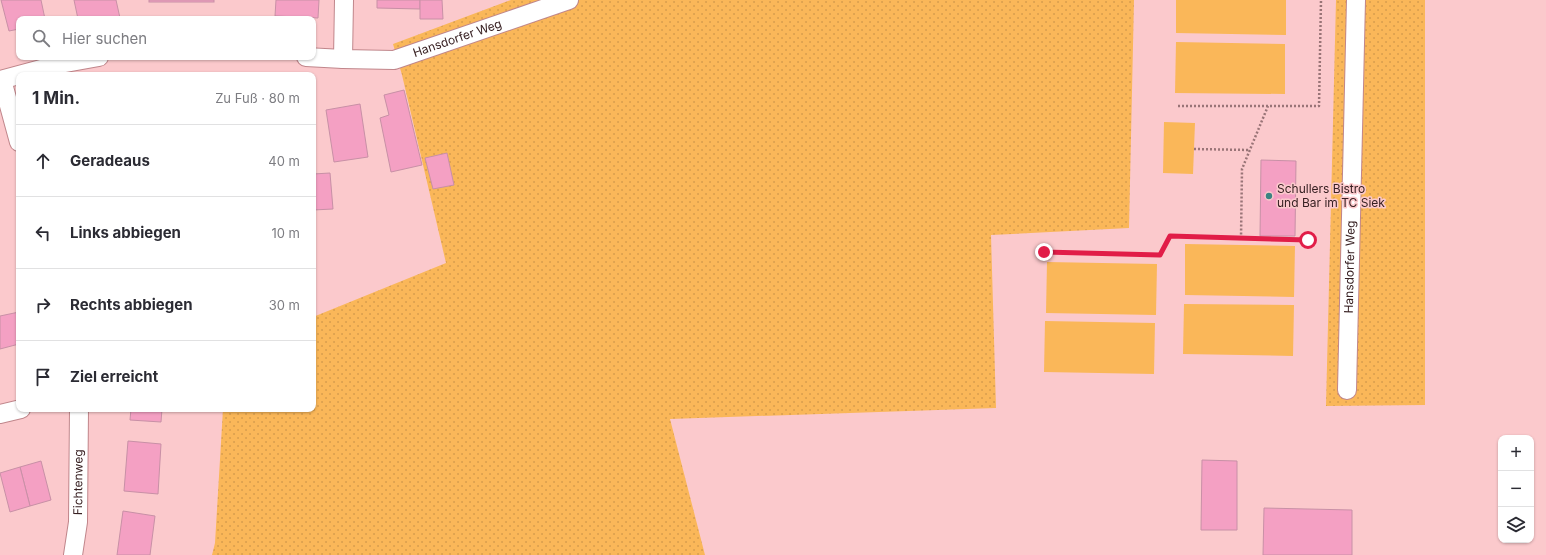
<!DOCTYPE html>
<html lang="de">
<meta charset="utf-8">
<style>
:root{--surface:#fff;--page:#f2f2f3;--text:#2b2b33;--muted:#7c7c81;--line:#e1e1e2}
body{margin:0;font-family:Inter,sans-serif;background:var(--page);color:var(--text)}
.controls{position:absolute;right:12px;bottom:12px;display:grid;overflow:hidden;border-radius:8px;box-shadow:0 1px 3px #0004}
.controls button{width:36px;height:36px;display:grid;place-items:center;padding:0;border:0;border-bottom:1px solid var(--line);background:var(--surface);color:var(--text);font:20px sans-serif}
.stop{position:absolute;width:12px;height:12px;margin:-9px;border:3px solid #e11d48;border-radius:50%;background:#fff}
.stop.end{background:#e11d48;border-color:#fff;box-shadow:0 1px 4px #0008}
.list{margin:0;padding:0;list-style:none}
h2{display:flex;justify-content:space-between;align-items:center;height:52px;margin:0;padding:0 16px;font-size:17px}
h2 small{font-size:13px;font-weight:400;color:var(--muted)}
.list li{display:grid;grid-template-columns:26px 1fr auto;gap:12px;align-items:center;box-sizing:border-box;height:72px;padding:0 16px;border-top:1px solid var(--line)}
.list b{display:block;font-size:15px;white-space:nowrap}
.list em{font-size:13px;font-style:normal;color:var(--muted)}
.icon{flex:none;width:22px;height:22px;fill:none;stroke:currentColor;stroke-width:2;stroke-linecap:round;stroke-linejoin:round}
.map{position:relative;flex:none;width:1546px;height:555px;overflow:hidden}
.search{position:absolute;background:var(--surface);box-shadow:0 1px 3px #0004;left:16px;top:16px;width:300px;height:44px;display:flex;align-items:center;gap:10px;box-sizing:border-box;padding:0 14px;border-radius:8px;color:var(--muted);font-size:15px}
.panel{position:absolute;background:var(--surface);box-shadow:0 1px 3px #0004;left:16px;top:72px;width:300px;height:340px;border-radius:8px}
.map>svg:first-child{display:block}
.grass{fill:url(#grass-dots)}
.pitch{fill:#fab759}
.building{fill:#f4a0c3;stroke:#c890a6}
.lines{fill:none;stroke-linecap:round;stroke-linejoin:round}
.minor-casing{stroke:#c0868b;stroke-width:20}
.path{stroke:#997477;stroke-width:2.5;stroke-dasharray:2 2;stroke-linecap:butt}
.minor{stroke:#fff;stroke-width:18}
.route{stroke:#e11d48;stroke-width:5}
.poi-dot{fill:#3b8382;stroke:#fbc9cc;stroke-width:1.5}
.labels{text-anchor:middle;stroke-width:3;stroke-linejoin:round;paint-order:stroke}
.street-label{font-size:12px;fill:#382123;stroke:#fbc9cc}
.poi-label{font-size:12px;fill:#382123;stroke:#fbc9cc;text-anchor:start}
</style>
<div class="map">
<svg width="1546" height="555" viewBox="0 0 1546 555">
<defs>
<pattern id="grass-dots" width="8" height="8" patternUnits="userSpaceOnUse"><rect width="8" height="8" fill="#fab759"/><path d="M2 2h.1M6 6h.1" fill="none" stroke="#d79d4d" stroke-width="1.8" stroke-linecap="round"/></pattern>
</defs>
<rect width="100%" height="100%" fill="#fbc9cc"/>
<g class="grass">
<path d="M511 0H1134L1129 228 991 235 996 408 670 419 705 555H212L215 543 223 409H313V317L446 263 402 75 393 44Z"/>
<path d="M1336 0H1425V405L1326 406Z"/>
</g>
<g class="pitch">
<path d="M1176 0H1286V35L1176 33Z"/>
<path d="M1176 42 1285 44V94L1175 93Z"/>
<path d="M1164 122 1195 123 1193 174 1163 173Z"/>
<path d="M1185 244 1295 246 1294 297 1185 295Z"/>
<path d="M1047 262 1157 264 1156 315 1046 313Z"/>
<path d="M1184 304 1294 305 1293 356 1183 354Z"/>
<path d="M1045 321 1155 323 1154 374 1044 372Z"/>
</g>
<g class="building">
<path d="M1 0H41L45 19H19V29L9 31Z"/>
<path d="M74 0H116L120 18 78 19Z"/>
<rect x="149" y="0" width="65" height="2"/>
<path d="M276 0H319L318 18 275 16Z"/>
<path d="M377 0H420V9L377 8Z"/>
<path d="M420 0H442L443 19H420Z"/>
<path d="M404 90 422 165 391 172 380 118 389 115 384 95Z"/>
<path d="M360 104 368 157 334 162 326 110Z"/>
<path d="M447 153 454 185 433 189 425 158Z"/>
<path d="M1261 160 1296 161 1295 236H1260Z"/>
<path d="M330 173 333 209 313 210V174Z"/>
<path d="M19 312V344L0 349V316Z"/>
<path d="M131 409H162L161 422 130 420Z"/>
<path d="M128 441 161 444 158 494 124 491Z"/>
<path d="M1202 460 1237 461V530H1201Z"/>
<path d="M41 461 51 500 30 506 20 467Z"/>
<path d="M20 467 30 506 10 512 0 473Z"/>
<path d="M1264 508 1352 510V555H1263Z"/>
<path d="M123 511 155 516 150 555H117Z"/>
</g>
<g class="lines">
<g class="minor-casing">
<g id="minor">
<path id="s1" d="M306 57 343 59 394 60 569 0"/>
<path d="M343 59 344 0"/>
<path d="M0 80 60 64 99 57"/>
<path d="M2 80 19 142"/>
<path id="s2" d="M1347 390 1356 0"/>
<path d="M0 414 21 409"/>
<path id="s3" d="M73 555 78 522 79 409"/>
</g>
</g>
<g class="path">
<path d="M1178 106H1319L1321 0"/>
<path d="M1194 149 1250 150"/>
<path d="M1241 238 1308 240"/>
<path d="M1044 252 1160 255 1170 236 1241 238 1242 169 1268 106"/>
</g>
<use href="#minor" class="minor"/>
</g>
<g class="lines">
<path class="route" d="M1044 252 1160 255 1170 236 1308 240"/>
</g>
<circle class="poi-dot" cx="1269" cy="196" r="4"/>
<g class="labels">
<g class="street-label">
<text dy="4" stroke="none"><textPath href="#s1" startOffset="155">Hansdorfer Weg</textPath></text>
<text dy="4" stroke="none"><textPath href="#s2" startOffset="123">Hansdorfer Weg</textPath></text>
<text dy="4" stroke="none"><textPath href="#s3" startOffset="73">Fichtenweg</textPath></text>
</g>
<g class="poi-label">
<text x="1277" y="193">Schullers Bistro<tspan x="1277" dy="14">und Bar im TC Siek</tspan></text>
</g>
</g>
</svg>
<div class="controls">
<button>+</button>
<button>−</button>
<button><svg class="icon" aria-label="layers" viewBox="0 0 24 24"><path d="M12 4l9 5-9 5-9-5zM3 14l9 5 9-5"/></svg></button>
</div>
<div class="stop" style="left:1308px;top:240px"></div>
<div class="stop end" style="left:1044px;top:252px"></div>
<div class="search"><svg class="icon" aria-label="search" viewBox="0 0 24 24"><circle cx="10" cy="10" r="6"/><path d="M15 15l6 6"/></svg>Hier suchen</div>
<section class="panel">
<h2>1 Min.<small>Zu Fuß · 80 m</small></h2>
<ul class="list">
<li><svg class="icon" aria-label="ahead" viewBox="0 0 24 24"><path d="M12 20V5M6 11l6-6 6 6"/></svg><div><b>Geradeaus</b></div><em>40 m</em></li>
<li><svg class="icon" aria-label="left" viewBox="0 0 24 24"><path d="M17 20v-9H6M10 6l-5 5 5 5"/></svg><div><b>Links abbiegen</b></div><em>10 m</em></li>
<li><svg class="icon" aria-label="right" viewBox="0 0 24 24"><path d="M7 20v-9h11M14 6l5 5-5 5"/></svg><div><b>Rechts abbiegen</b></div><em>30 m</em></li>
<li><svg class="icon" aria-label="arrive" viewBox="0 0 24 24"><path d="M6 21V4h12l-3 4 3 4H6"/></svg><div><b>Ziel erreicht</b></div></li>
</ul>
</section>
</div>
